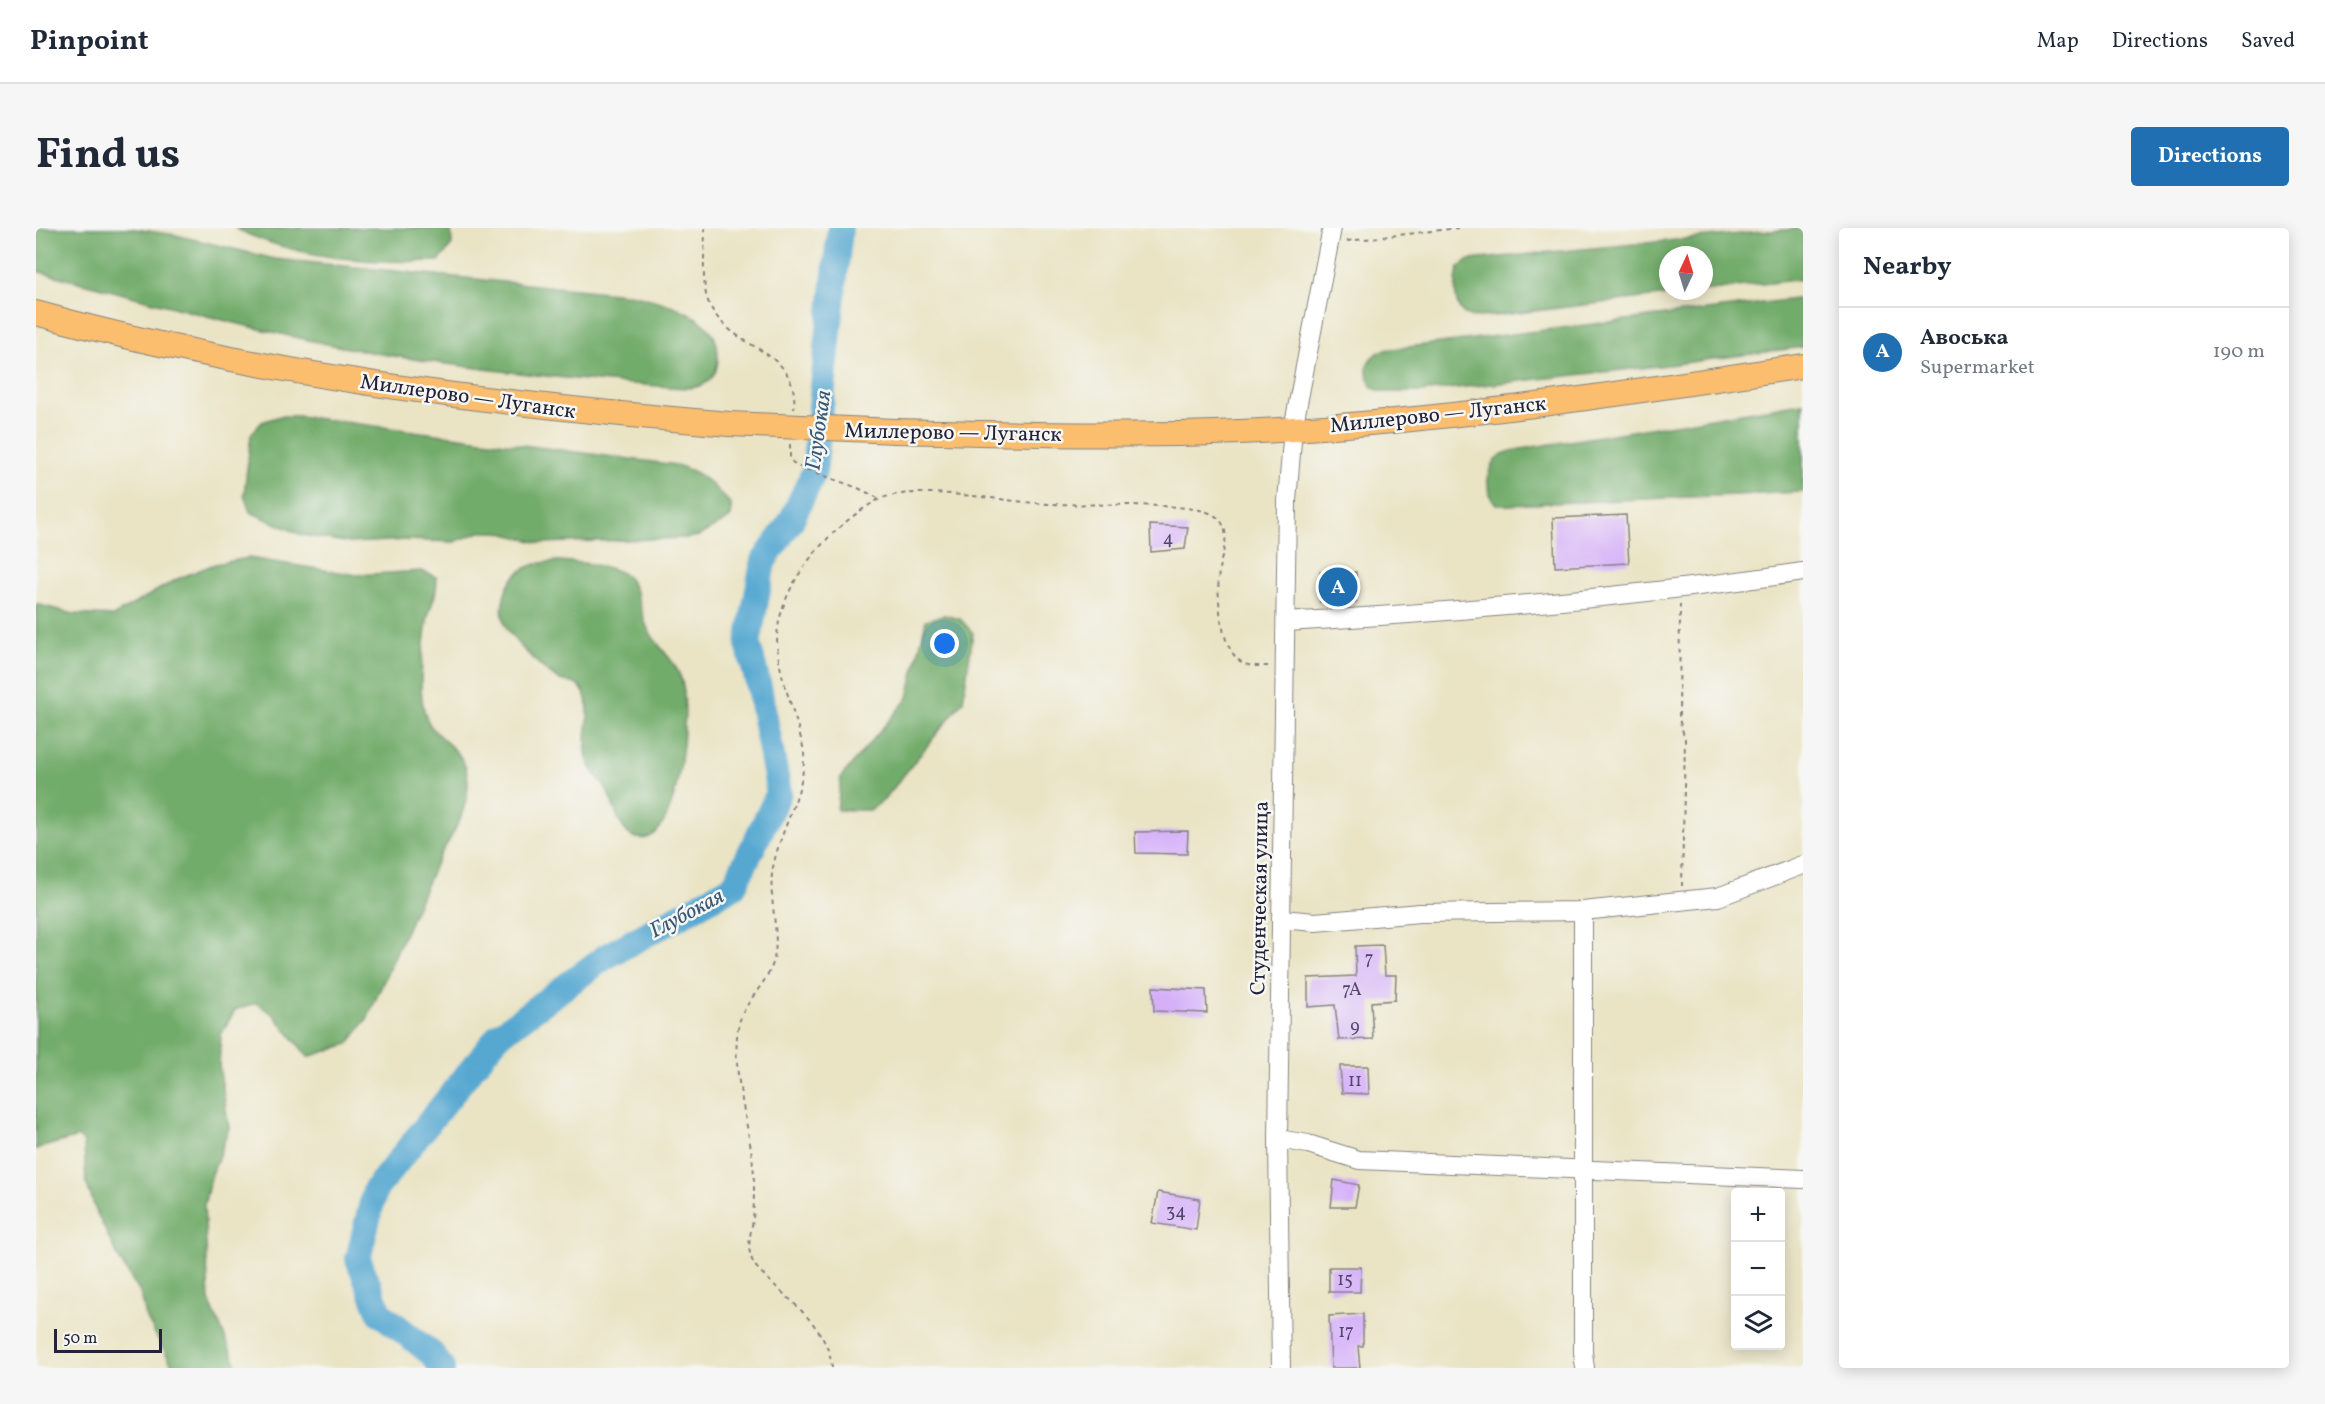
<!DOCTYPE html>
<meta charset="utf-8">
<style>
:root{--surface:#fff;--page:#f6f6f7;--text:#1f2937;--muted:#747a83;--line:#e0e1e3;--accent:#1f6fb2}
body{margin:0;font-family:Vollkorn,serif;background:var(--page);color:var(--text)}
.controls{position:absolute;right:18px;bottom:18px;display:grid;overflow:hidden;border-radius:6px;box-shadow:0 3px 15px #0003}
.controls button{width:54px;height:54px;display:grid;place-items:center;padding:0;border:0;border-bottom:2px solid var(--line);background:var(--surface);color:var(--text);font:30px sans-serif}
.compass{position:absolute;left:1623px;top:18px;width:54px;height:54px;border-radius:50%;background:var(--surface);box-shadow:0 3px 15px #0003;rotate:4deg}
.scale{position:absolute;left:18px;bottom:15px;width:108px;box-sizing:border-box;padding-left:6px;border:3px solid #22223b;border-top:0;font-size:16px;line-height:21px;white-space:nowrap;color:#22223b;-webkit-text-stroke:4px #f6f6f2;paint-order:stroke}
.you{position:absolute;left:909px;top:416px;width:21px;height:21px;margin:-15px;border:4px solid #fff;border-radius:50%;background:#1a73e8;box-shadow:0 0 0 9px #1a73e833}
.badge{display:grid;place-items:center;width:39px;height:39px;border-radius:50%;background:var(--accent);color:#fff;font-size:20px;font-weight:700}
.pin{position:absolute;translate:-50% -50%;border:3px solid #fff;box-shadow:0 2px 6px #0006}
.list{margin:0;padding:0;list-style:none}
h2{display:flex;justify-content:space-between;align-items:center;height:78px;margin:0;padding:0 24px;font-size:26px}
h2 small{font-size:20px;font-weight:400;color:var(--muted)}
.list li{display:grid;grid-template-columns:39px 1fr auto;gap:18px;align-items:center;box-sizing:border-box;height:90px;padding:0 24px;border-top:2px solid var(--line)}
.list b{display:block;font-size:22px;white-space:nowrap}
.list p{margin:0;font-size:20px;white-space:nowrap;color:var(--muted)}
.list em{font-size:20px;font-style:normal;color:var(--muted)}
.icon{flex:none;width:33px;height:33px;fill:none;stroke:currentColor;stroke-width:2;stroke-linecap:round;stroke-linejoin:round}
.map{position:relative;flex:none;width:1767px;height:1140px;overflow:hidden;border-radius:6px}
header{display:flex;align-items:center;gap:36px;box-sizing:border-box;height:84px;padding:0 30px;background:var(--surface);border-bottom:2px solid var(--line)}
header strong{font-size:28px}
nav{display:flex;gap:33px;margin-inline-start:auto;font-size:21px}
.intro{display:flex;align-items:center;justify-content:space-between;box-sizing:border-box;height:144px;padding:0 36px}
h1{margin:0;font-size:42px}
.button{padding:15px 27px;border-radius:6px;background:var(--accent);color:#fff;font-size:21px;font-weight:700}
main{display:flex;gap:36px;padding:0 36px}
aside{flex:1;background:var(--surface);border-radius:6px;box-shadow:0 3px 15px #0003}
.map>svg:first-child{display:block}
.forest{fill:#72ac6b;stroke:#4a6753;stroke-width:1.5}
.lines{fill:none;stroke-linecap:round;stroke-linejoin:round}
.river{stroke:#56a8d1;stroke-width:26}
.building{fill:#d5b0f9}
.minor-casing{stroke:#868380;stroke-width:20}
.major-casing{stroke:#868380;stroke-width:26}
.path{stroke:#868380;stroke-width:2;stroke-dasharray:4.5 4.5;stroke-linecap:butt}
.minor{stroke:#fff;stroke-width:18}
.major{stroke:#fbbd6e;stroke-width:24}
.major-bridge-casing{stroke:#868380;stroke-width:26;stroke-linecap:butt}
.major-bridge{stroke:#fbbd6e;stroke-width:24}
.labels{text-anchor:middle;stroke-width:5;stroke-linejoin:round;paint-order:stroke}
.number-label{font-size:18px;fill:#4f466a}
.street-label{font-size:21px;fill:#22223b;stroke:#f6f6f2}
.water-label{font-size:22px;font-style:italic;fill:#375877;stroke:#f6f6f2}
</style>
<header>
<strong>Pinpoint</strong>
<nav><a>Map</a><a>Directions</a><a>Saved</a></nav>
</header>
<div class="intro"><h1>Find us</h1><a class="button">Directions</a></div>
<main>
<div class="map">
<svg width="1767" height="1140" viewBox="0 0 1767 1140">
<rect width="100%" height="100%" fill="#f6f6f2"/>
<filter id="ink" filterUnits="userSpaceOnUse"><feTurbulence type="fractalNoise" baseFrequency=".0167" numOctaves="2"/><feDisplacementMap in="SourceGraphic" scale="12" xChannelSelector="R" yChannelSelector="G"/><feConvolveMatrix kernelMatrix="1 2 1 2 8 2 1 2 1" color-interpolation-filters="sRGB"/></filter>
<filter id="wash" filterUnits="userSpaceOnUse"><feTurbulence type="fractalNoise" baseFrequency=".008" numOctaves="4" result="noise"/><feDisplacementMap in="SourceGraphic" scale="24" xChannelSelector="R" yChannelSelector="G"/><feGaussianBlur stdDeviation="1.35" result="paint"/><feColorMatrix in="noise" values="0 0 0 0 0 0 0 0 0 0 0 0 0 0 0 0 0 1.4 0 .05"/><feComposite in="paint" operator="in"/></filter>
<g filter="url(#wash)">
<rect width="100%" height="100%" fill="#eae4c5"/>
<g class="forest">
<path d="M0 0H92L140 7 239 31 599 67C625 74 655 80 674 102 685 115 686 148 668 156 658 161 646 160 635 159 523 151 411 139 301 118 199 98 100 68 0 43Z"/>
<path d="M199 0H415L416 17 403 33C334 35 261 32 199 0Z"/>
<path d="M1767 0V51L1668 63V27H1632V63H1665L1457 88C1450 88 1440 90 1433 88 1415 82 1419 52 1423 39L1433 32Z"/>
<path d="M1767 70V119L1632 137 1383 164H1348L1336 160C1328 142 1328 130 1348 122Z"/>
<path d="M1767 175V264L1471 277 1460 276C1448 263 1449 238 1465 227 1470 224 1479 222 1485 221Z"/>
<path d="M244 188H262L640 237C668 245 675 256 695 276V289L663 308 651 310 504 315 462 304H444L418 314 371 312 315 315 266 307 214 284 208 267 215 206 226 194Z"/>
<path d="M212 330 321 347 386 343 400 349C403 364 394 377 391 393 388 416 383 447 386 471 391 506 403 504 422 526 446 555 421 603 403 628L331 791 312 816 272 829 238 787 220 775 199 782 185 806 183 837 193 900 174 952 168 977 173 1072 202 1140H138L110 1089 105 1066 83 1031 60 983 50 954 48 914 42 909 0 921V376L38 386 77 388 141 351 179 336Z"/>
<path d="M523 333C539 334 575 337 589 347 603 358 604 385 612 401 621 419 640 432 646 453 654 481 645 600 611 610 606 611 599 610 594 607 582 598 578 576 571 563 564 550 551 540 550 524 548 504 557 485 548 465 544 454 532 455 522 451 512 446 483 418 476 408 459 388 466 354 488 341 498 335 511 334 523 333Z"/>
<path d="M908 387 924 391 937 405 927 473 848 572 834 582H801L805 549 872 470 890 392Z"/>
</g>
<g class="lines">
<path class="river" d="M406 1140 396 1126 344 1085 322 1031 339 962 462 808 569 729 698 658 743 565 723 459 712 416 727 334 755 293 778 244 804 0"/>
</g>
<g id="blocks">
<g class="building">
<path d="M1590 287 1593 335 1519 339 1517 290Z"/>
<path d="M1114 297 1152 299 1149 321 1115 324Z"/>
<rect x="1284" y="344" width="36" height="30"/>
<path d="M1152 603 1151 626 1100 625 1099 604Z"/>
<path d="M1347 717 1349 747H1360L1359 772 1335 774 1337 811 1303 812 1299 777 1272 779V750L1320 748 1319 718Z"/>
<path d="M1117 759 1170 762 1171 785 1118 783Z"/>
<path d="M1304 838H1332L1333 866 1306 865Z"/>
<path d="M1298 952 1323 957 1319 979H1295Z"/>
<path d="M1122 964 1164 971 1160 1002 1116 995Z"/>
<path d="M1293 1039H1325L1324 1064H1293Z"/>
<path d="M1327 1086V1118H1322L1324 1140H1295L1293 1088Z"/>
</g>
</g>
</g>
<g filter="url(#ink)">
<use href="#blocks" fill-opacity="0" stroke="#868380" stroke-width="1.5"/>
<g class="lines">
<g class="minor-casing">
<g id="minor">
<path d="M1250 394C1423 384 1595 369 1767 344"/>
<path d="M1547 683V1124L1549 1140"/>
<path d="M1245 691 1279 694 1384 685 1547 683 1682 669 1767 637"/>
<path d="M1242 911 1272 916 1323 932 1767 951"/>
<path d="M1245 1140 1242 911 1251 273 1257 201 1296 0"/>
</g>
</g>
<g class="major-casing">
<g id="major">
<path d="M0 85C226 148 460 176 693 196"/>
<path d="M860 203C993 206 1125 210 1258 201 1429 190 1598 164 1767 138"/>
</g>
</g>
<g class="path">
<path d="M669 0C669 20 665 56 672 73 693 125 764 117 758 181"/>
<path d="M1311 13 1422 0"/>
<path d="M754 216V232L761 238 822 260 844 271"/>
<path d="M1644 376 1643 491 1649 511 1646 658"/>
<path d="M796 1140C792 1101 760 1078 733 1052 726 1045 718 1039 715 1029 711 1017 715 1004 717 992 718 977 718 962 718 948 715 898 695 849 702 800 706 775 729 759 737 735 745 706 733 676 736 646 741 607 766 572 768 532 769 522 765 512 763 503 754 470 735 428 743 394 753 345 796 299 838 274 871 253 973 275 1015 276 1057 277 1099 276 1141 279 1155 281 1173 281 1183 291 1196 305 1186 325 1183 341 1181 364 1183 418 1204 433 1212 439 1223 438 1232 438"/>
</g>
<use href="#minor" class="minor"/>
<use href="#major" class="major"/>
<g class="major-bridge-casing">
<path id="major-bridge" d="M693 196 860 203"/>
</g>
<use href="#major-bridge" class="major-bridge"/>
</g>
</g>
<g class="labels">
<g class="number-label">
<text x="1132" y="316">4</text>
<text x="1333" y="736">7</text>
<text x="1316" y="767">7А</text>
<text x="1319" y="804">9</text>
<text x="1319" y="858">11</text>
<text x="1140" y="989">34</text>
<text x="1309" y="1057">15</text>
<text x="1310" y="1109">17</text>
</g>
<g class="street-label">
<text transform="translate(432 168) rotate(8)" y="7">Миллерово — Луганск</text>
<text transform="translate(1402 186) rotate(-6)" y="7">Миллерово — Луганск</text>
<text transform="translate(917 204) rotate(1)" y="7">Миллерово — Луганск</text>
<text transform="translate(1223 670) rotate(-89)" y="7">Студенческая улица</text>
</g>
<g class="water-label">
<text transform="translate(781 202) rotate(-82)" y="8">Глубокая</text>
<text transform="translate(650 684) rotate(-28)" y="8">Глубокая</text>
</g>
</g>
</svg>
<div class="controls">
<button>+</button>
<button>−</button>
<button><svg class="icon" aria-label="layers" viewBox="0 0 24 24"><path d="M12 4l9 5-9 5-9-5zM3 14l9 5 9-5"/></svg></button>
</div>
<svg class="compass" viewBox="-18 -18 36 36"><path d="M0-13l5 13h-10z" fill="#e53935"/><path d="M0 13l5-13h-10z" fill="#747a83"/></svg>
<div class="scale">50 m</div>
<div class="you"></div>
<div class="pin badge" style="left:1302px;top:359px">A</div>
</div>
<aside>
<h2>Nearby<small></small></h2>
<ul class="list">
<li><span class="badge">A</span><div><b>Авоська</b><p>Supermarket</p></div><em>190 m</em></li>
</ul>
</aside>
</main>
